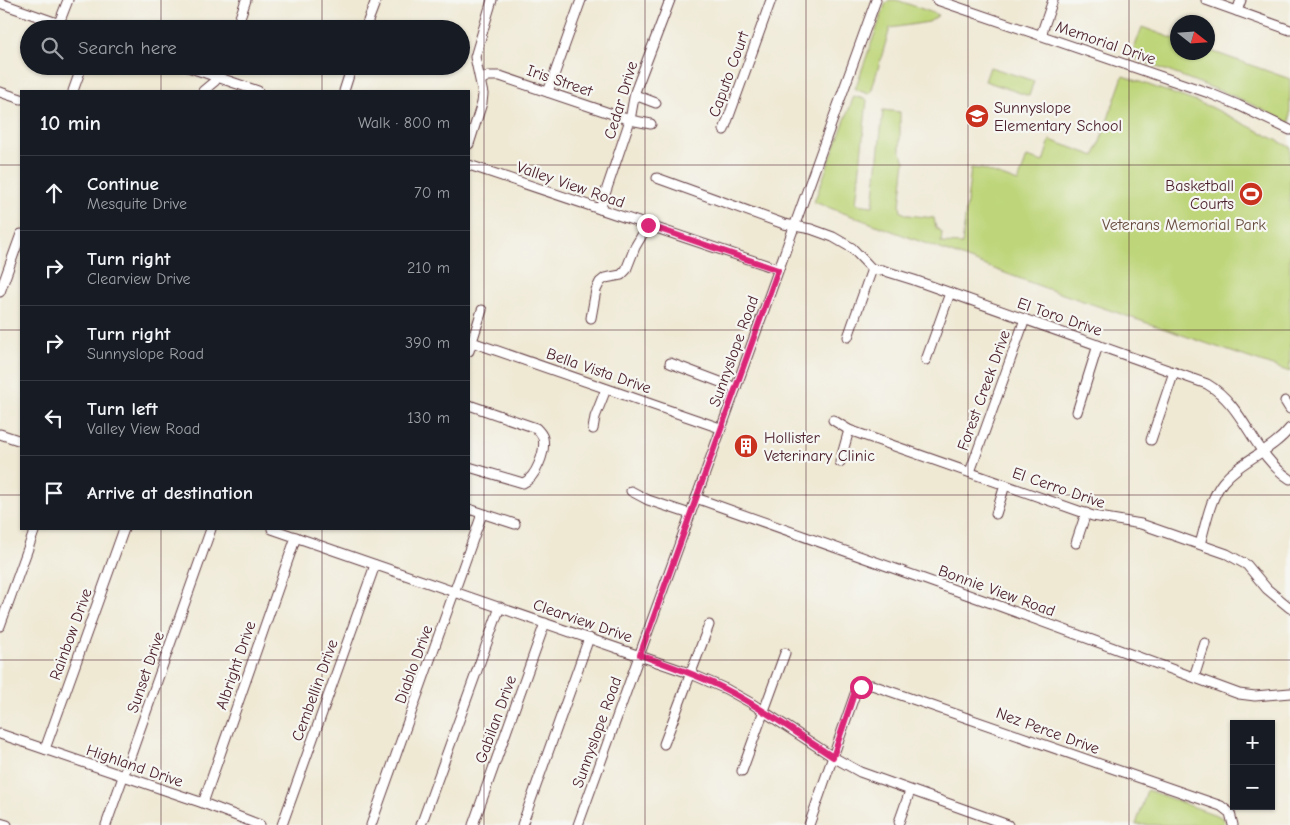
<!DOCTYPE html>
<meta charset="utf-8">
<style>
:root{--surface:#171b24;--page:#20242c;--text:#f1f3f6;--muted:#9ea1a6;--line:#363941}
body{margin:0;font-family:"Comic Neue",sans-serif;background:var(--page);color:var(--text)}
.controls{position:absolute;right:15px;bottom:15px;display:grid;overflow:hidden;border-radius:0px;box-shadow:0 1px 4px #0004}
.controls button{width:45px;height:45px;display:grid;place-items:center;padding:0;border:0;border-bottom:1px solid var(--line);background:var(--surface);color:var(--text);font:25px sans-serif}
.compass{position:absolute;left:1170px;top:15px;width:45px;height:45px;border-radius:50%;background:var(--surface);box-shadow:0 1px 4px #0004;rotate:107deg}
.stop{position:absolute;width:15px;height:15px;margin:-11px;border:4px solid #db2777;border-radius:50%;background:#fff}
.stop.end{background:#db2777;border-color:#fff;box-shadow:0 1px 5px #0008}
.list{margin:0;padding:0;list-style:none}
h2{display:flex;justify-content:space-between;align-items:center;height:65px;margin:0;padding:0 20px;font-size:21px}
h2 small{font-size:16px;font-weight:400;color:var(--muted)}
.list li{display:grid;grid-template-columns:32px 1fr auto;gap:15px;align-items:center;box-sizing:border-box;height:75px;padding:0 20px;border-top:1px solid var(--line)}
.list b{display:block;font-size:19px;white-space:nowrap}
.list p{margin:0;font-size:16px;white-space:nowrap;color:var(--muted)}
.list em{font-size:16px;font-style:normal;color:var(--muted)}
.icon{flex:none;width:28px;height:28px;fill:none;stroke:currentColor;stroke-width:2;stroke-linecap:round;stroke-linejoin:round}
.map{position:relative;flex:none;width:1290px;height:825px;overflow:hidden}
.search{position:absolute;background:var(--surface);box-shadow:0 1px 4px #0004;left:20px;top:20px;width:450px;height:55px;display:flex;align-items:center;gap:12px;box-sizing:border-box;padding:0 18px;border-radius:28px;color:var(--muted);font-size:19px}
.panel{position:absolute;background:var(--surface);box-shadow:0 1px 4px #0004;left:20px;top:90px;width:450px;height:440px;border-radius:0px}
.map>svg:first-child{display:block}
.green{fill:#bed579;stroke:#847a52}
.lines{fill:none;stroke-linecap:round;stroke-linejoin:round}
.minor-casing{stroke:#633d44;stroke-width:11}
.minor{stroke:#fff;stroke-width:9}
.route{stroke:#db2777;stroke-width:6}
.grid{fill:none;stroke:#4a1f2b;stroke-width:1;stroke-opacity:0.55}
.labels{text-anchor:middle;stroke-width:4.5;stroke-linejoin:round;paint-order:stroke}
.street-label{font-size:16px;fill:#4a1f2b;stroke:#f6f6f2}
.poi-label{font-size:16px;fill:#4a1f2b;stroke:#f6f6f2;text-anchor:start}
.park-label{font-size:16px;fill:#674c3e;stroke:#f6f6f2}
</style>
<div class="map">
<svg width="1290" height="825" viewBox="0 0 1290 825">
<rect width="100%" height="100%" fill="#f6f6f2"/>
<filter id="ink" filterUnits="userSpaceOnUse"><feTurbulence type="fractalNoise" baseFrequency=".02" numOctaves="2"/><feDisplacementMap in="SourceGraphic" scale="10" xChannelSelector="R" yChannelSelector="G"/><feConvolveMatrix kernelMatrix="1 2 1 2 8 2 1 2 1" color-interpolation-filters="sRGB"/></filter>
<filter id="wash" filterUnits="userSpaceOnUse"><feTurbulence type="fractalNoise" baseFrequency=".0096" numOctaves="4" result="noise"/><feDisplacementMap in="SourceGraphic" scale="20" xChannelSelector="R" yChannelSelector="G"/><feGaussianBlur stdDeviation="1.12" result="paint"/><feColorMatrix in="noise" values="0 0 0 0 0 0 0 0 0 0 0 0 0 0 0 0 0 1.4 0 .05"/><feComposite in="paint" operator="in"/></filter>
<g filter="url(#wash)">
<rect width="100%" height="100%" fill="#efe9d4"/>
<g class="green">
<path d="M889 0H897L939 15 929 22 890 28 871 92 868 94 855 89 885 5Z"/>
<path d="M1142 27 1177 40 1178 52H1208V50L1290 79V123L1236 97 1131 57Z"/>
<path d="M990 67 1034 81 1029 96 985 81Z"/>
<path d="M1123 76 1211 107 1290 147V372L1048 289 814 202 854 96 867 100 856 204 873 206 883 110 900 112V151L905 161 900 205 901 212 908 215 934 218 936 228 942 232 941 243 962 244 971 168 982 169 1018 182 1027 157 1043 162 1050 140 1095 156Z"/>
<path d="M1147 790 1219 816 1223 819 1224 825H1136Z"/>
</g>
</g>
<g filter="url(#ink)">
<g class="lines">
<g class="minor-casing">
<g id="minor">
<path d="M937 0 1209 93 1238 105 1290 130"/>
<path d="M1206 0 1290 30"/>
<path d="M0 3 74 29"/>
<path d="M1237 11 1241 0"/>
<path d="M59 23 68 0"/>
<path d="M236 29 246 0"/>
<path d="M365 29 376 0"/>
<path d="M1041 35 1053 0"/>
<path d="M185 66 258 91"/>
<path d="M481 80 488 76H500L630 120 651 124"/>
<path d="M73 91 82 66"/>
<path d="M203 91 215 81 222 66"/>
<path d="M344 91 352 66"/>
<path d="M0 92 21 99"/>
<path d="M548 92 581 0"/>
<path d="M635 95 656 103"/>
<path d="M724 130 771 0"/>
<path d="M469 144 482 103 483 94 475 57 492 0"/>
<path d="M469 165 778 269"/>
<path d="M657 178 784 224 811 229 833 237 852 248 872 269 882 270 914 280 1207 384C1245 406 1253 455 1290 479"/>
<path d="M600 209 630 120 635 92 670 0"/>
<path d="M0 292 21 234"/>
<path d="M591 318 596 290 600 282 605 278 621 275 626 270 635 247 648 225"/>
<path d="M848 337 872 269"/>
<path d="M469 341 720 428"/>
<path d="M469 351 482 310"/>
<path d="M926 360 950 293"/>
<path d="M670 363 736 388"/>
<path d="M1285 401 1290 409"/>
<path d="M469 405 536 428C539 431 542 434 543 438 546 451 536 478 523 483L469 467"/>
<path d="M1077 412 1098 345"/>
<path d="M833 420 849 430 1093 516 1141 524 1227 554 1247 565 1267 589 1290 608"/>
<path d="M593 429 595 417 606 389"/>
<path d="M0 434 21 441"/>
<path d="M1151 440 1174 372"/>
<path d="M840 462 849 430"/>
<path d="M970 472 1025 319"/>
<path d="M631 491 648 500 690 514"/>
<path d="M696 498 994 604 1239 694 1255 696 1290 693"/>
<path d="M469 509 515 524"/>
<path d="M996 514 1005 485"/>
<path d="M272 529 689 673 726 689 751 703 833 757 860 772 1008 825"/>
<path d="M1076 543 1086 513"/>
<path d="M1200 544C1206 524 1210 498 1223 482 1241 460 1272 451 1290 428"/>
<path d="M0 626 35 529"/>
<path d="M1194 677 1205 643"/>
<path d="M0 734 203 803 260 825"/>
<path d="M664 744 709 625"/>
<path d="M45 749 124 529"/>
<path d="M742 771 785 653"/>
<path d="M203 803 296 537"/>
<path d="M899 822 910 791"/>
<path d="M0 823 7 825"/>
<path d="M106 825 211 529"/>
<path d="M282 825 375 565"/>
<path d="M371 825 482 514"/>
<path d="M421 825 500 607"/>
<path d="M473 825 545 623"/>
<path d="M522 825 589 638"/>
<path d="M578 825 876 0"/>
<path d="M809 825 855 694 861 687 872 685 1221 806 1230 813 1233 825"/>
</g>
</g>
<use href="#minor" class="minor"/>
</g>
</g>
<g class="lines" filter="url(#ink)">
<path class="route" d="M648 225 778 270 640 655C668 665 698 675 725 689 763 708 797 734 833 757L854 694 861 687"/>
</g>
<path class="grid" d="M161 0V29M322 0V29M484 0V825M645 0V825M806 0V825M968 0V825M1129 0V825M161 66V91M322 66V91M0 165H21M469 165H1290M0 330H21M469 330H1290M0 495H21M469 495H1290M161 529V825M322 529V825M0 660H1290"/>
<defs>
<g id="school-disc" transform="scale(1.25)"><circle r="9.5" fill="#c8321e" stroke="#f6f6f2"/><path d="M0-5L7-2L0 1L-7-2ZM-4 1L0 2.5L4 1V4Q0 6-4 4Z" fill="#fff"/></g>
<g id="stadium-disc" transform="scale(1.25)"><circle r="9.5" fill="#c8321e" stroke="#f6f6f2"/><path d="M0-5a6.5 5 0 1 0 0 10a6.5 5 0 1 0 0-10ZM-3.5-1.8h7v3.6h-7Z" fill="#fff"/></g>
<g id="building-disc" transform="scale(1.25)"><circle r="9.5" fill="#c8321e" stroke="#f6f6f2"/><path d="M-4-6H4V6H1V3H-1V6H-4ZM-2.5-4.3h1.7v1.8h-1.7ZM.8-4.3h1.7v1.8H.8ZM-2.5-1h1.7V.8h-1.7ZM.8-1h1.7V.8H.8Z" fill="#fff"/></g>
</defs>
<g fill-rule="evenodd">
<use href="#school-disc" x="977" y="116"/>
<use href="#stadium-disc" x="1251" y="194"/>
<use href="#building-disc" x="746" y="446"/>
</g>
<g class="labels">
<g class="street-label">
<text transform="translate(1106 42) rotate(19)" y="6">Memorial Drive</text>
<text transform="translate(728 74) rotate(-70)" y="6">Caputo Court</text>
<text transform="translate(560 80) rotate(19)" y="6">Iris Street</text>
<text transform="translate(620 100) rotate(-73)" y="6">Cedar Drive</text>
<text transform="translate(571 184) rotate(19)" y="6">Valley View Road</text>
<text transform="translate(1060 316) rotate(19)" y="6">El Toro Drive</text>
<text transform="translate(733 351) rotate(-70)" y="6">Sunnyslope Road</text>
<text transform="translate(599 370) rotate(19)" y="6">Bella Vista Drive</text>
<text transform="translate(983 390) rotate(-70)" y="6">Forest Creek Drive</text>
<text transform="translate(1059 487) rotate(19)" y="6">El Cerro Drive</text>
<text transform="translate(997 590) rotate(20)" y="6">Bonnie View Road</text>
<text transform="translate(583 620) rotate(19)" y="6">Clearview Drive</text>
<text transform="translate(70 634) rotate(-70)" y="6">Rainbow Drive</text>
<text transform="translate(413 664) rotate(-70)" y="6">Diablo Drive</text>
<text transform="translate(235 665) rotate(-71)" y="6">Albright Drive</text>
<text transform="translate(145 672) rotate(-71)" y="6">Sunset Drive</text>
<text transform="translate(314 690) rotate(-70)" y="6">Cembellin Drive</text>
<text transform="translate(495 719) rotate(-70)" y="6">Gabilan Drive</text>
<text transform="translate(1048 730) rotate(20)" y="6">Nez Perce Drive</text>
<text transform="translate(596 732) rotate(-70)" y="6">Sunnyslope Road</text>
<text transform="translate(135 765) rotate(19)" y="6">Highland Drive</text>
</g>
<g class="poi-label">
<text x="994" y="113">Sunnyslope<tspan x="994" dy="18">Elementary School</tspan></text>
<text x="1234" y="191" text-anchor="end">Basketball<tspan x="1234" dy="18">Courts</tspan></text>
<text x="764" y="443">Hollister<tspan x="764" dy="18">Veterinary Clinic</tspan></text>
</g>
<g class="park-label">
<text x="1184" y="230">Veterans Memorial Park</text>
</g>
</g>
</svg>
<div class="controls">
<button>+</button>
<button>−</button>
</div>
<svg class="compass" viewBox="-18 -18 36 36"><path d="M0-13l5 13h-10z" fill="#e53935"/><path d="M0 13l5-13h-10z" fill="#9ea1a6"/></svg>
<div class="stop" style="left:861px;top:687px"></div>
<div class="stop end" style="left:648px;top:225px"></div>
<div class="search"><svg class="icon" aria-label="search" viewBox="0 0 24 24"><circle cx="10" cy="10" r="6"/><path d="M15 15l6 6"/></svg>Search here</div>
<section class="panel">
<h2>10 min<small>Walk · 800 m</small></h2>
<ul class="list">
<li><svg class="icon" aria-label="ahead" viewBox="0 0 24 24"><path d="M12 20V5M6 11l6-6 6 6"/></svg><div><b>Continue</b><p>Mesquite Drive</p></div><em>70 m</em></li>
<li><svg class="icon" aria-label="right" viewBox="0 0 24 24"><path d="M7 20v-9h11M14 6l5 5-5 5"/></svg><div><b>Turn right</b><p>Clearview Drive</p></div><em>210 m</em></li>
<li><svg class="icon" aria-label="right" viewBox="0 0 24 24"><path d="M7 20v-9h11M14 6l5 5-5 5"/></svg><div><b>Turn right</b><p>Sunnyslope Road</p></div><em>390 m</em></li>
<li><svg class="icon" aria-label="left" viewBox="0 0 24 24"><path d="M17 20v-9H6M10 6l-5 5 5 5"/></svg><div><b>Turn left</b><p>Valley View Road</p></div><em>130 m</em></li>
<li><svg class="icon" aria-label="arrive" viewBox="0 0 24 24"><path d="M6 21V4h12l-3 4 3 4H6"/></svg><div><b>Arrive at destination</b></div></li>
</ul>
</section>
</div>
